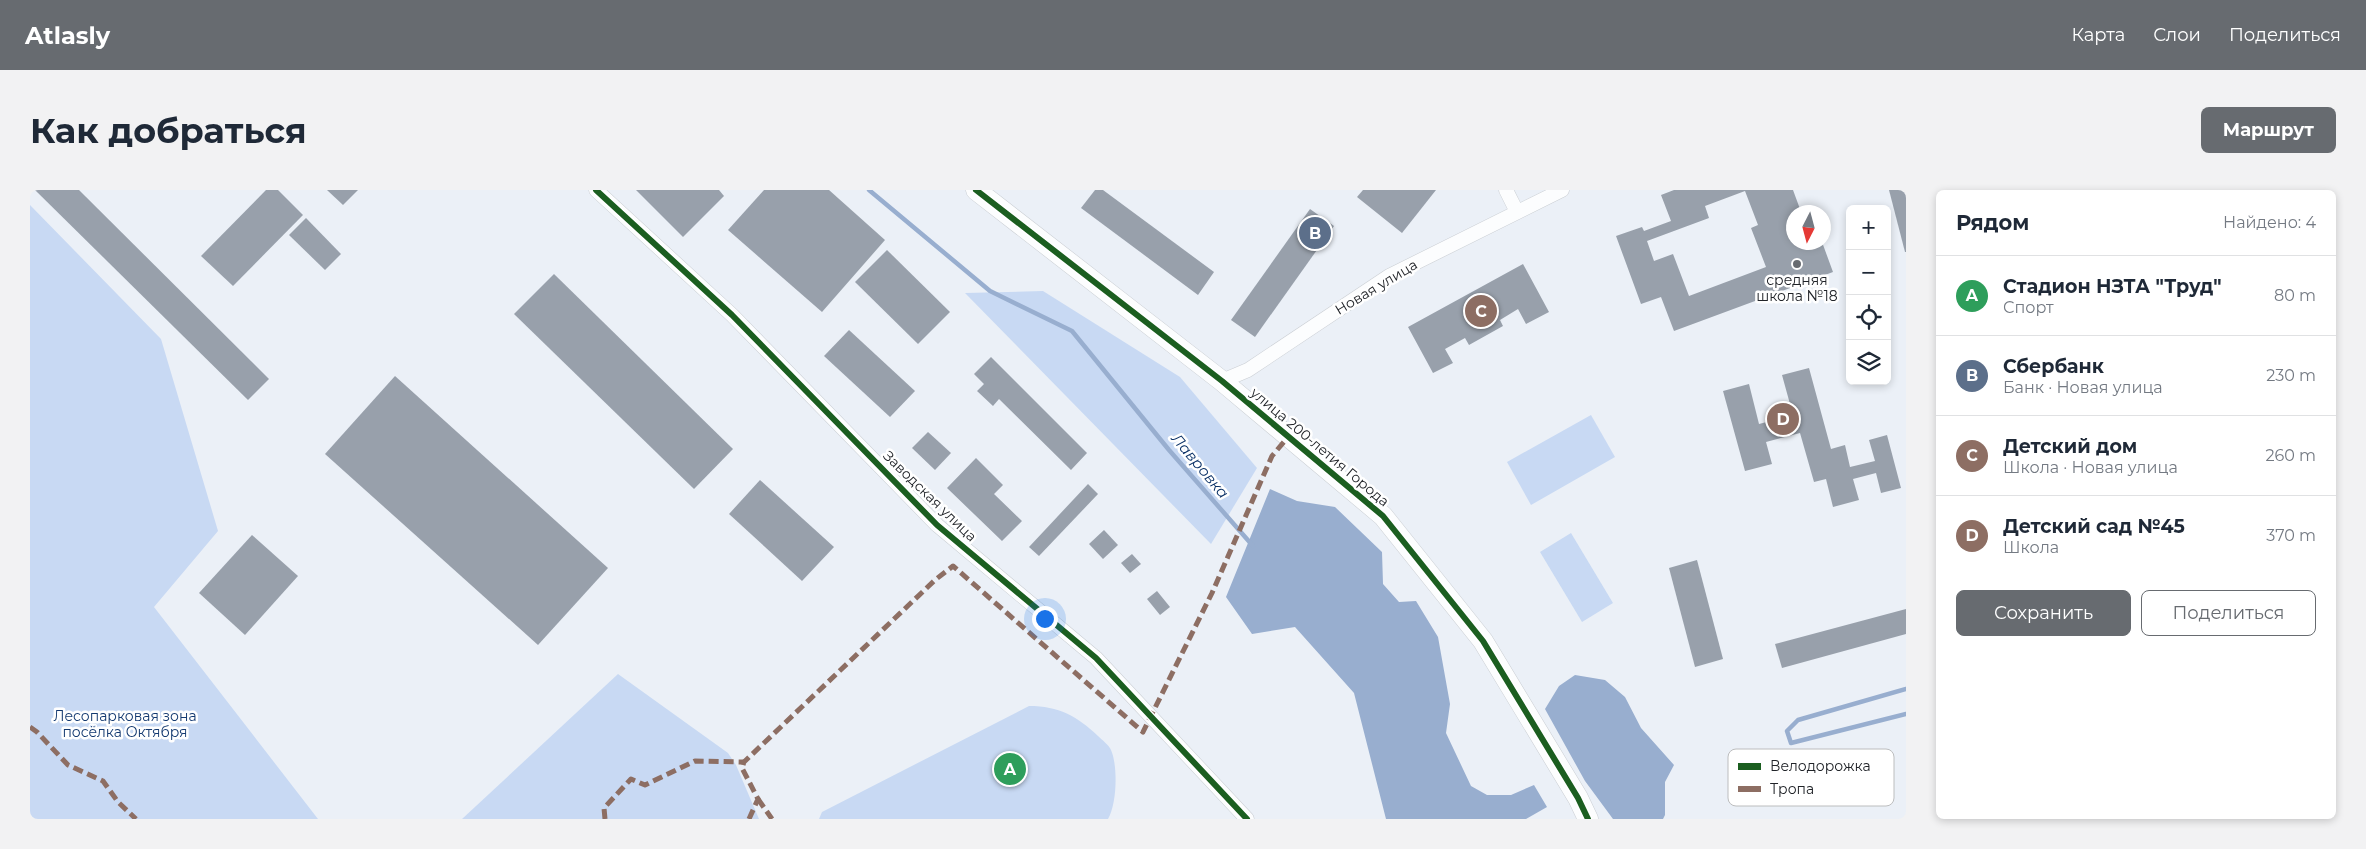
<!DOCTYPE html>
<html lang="ru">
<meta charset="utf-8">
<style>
:root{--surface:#fff;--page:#f2f2f3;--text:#1f2937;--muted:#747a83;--line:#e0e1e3;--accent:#676b70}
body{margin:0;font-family:Montserrat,sans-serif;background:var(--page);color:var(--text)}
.controls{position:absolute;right:15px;top:15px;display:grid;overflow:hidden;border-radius:8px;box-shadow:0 2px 8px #0003}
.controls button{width:45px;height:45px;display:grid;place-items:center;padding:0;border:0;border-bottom:1px solid var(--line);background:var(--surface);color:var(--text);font:25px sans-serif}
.compass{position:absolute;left:1756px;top:15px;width:45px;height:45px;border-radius:50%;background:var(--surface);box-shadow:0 2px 8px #0003;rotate:186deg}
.you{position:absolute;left:1014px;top:428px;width:18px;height:18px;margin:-12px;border:4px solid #fff;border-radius:50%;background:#1a73e8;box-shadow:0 0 0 8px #1a73e833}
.badge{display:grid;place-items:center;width:32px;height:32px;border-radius:50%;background:var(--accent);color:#fff;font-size:16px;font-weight:700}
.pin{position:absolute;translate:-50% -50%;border:2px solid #fff;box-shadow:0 1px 5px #0006}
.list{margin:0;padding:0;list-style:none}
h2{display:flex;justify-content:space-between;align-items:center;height:65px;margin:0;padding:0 20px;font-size:21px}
h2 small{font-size:16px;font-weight:400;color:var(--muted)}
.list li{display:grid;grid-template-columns:32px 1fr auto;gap:15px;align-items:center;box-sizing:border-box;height:80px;padding:0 20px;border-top:1px solid var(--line)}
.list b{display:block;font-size:19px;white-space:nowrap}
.list p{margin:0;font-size:16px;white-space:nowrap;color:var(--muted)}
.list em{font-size:16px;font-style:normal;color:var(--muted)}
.actions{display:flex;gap:10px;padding:15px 20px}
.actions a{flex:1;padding:11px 0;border:1px solid var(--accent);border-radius:8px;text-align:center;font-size:18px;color:var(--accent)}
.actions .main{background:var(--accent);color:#fff}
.icon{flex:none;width:28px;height:28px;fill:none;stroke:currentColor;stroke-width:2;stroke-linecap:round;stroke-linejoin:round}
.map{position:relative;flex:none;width:1876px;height:629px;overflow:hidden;border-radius:8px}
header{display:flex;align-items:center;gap:30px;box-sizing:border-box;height:70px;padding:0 25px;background:var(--accent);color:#fff}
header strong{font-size:24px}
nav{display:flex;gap:28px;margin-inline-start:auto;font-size:18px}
.intro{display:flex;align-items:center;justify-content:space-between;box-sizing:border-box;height:120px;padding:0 30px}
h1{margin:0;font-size:35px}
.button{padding:12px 22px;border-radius:8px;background:var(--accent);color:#fff;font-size:18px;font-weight:700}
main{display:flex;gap:30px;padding:0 30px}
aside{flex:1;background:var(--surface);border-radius:8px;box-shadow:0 2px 8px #0003}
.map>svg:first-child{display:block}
.green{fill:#c8d9f3}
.water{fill:#98aecf}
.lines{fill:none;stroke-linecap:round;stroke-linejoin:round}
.stream{stroke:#98aecf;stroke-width:4.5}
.building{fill:#98a0ab;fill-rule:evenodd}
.street-casing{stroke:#caced3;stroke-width:15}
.secondary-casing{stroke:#caced3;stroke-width:21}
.street{stroke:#fcfdfe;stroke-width:14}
.secondary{stroke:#fcfdfe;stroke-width:20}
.quiet{stroke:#8d6e63;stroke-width:5;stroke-dasharray:10 5;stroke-linecap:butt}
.cycleway-casing{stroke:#fff;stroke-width:9}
.cycleway{stroke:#1b5e20;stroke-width:6}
.poi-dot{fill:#676b70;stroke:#fff;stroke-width:2}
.labels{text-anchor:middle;stroke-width:5;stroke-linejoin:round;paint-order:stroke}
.poi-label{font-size:14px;fill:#202328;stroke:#fff}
.street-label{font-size:14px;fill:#202328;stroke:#fff}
.park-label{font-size:14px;fill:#133970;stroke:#fff}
.water-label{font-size:15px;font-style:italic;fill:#082f65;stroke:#fff}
.key{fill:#fff;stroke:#bcbdbe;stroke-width:1}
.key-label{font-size:14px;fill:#202328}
</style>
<header>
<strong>Atlasly</strong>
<nav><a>Карта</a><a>Слои</a><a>Поделиться</a></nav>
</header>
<div class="intro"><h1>Как добраться</h1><a class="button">Маршрут</a></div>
<main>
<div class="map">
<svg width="1876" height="629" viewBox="0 0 1876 629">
<rect width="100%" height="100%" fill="#ebf0f7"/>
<g class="green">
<path d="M0 15 131 149 188 341 124 417 288 629H0Z"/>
<path d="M1013 101 1150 187 1227 278 1181 354 935 103Z"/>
<path d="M1561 225 1585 267 1501 315 1477 272Z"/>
<path d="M1541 343 1583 413 1552 432 1510 362Z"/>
<path d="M588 484 698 563 706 575 729 629H432Z"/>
<path d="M999 516C1029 516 1047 526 1068 546 1072 550 1079 555 1081 560 1088 576 1087 614 1078 629H789L792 622Z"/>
</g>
<g class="water">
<path d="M1240 299 1267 311 1305 317 1352 362 1353 394 1369 412 1386 411 1408 447 1420 514 1416 543 1441 596 1457 605H1481L1504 595 1517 617 1496 629H1356L1324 503 1265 437 1222 444 1196 407Z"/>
<path d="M1545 485 1575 490 1595 507 1611 538 1644 575 1635 592V625L1633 629H1583L1555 591 1515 519 1529 496Z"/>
</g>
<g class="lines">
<g class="stream">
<path d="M839 0 960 101 1042 141 1139 260 1223 356"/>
<path d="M1876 499 1768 530 1757 541 1761 553 1876 524"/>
</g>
</g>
<g class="building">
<path d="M5 0H49L239 189 218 210Z"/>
<path d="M236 0H248L273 25 203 96 171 66Z"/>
<path d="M297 0H328L313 15Z"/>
<path d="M606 0H689L694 6 653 47Z"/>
<path d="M734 0H799L855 50 792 122 698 40Z"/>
<path d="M1065 0H1073L1184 82 1168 105 1051 18Z"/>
<path d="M1333 0H1406L1372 43 1327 7Z"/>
<path d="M1644 0H1763L1770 19 1779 16 1781 22H1764V52H1792L1803 82 1644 141 1631 107 1611 114 1586 46 1612 37 1614 41 1641 31 1631 5ZM1715 1 1728 35 1721 38 1736 77 1659 106 1643 64 1624 71 1617 51 1679 28 1675 16Z"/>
<path d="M1859 0H1876V62H1875Z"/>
<path d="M1280 19 1304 36 1225 147 1201 130Z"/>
<path d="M276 28 311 64 295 80 259 45Z"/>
<path d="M857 60 920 122 888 154 825 92Z"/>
<path d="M1493 74 1519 122 1496 134 1488 119 1470 130 1473 136 1439 155 1435 148 1415 159 1423 173 1403 183 1378 137Z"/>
<path d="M524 84 703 259 664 299 484 124Z"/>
<path d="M819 140 885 201 860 227 794 166Z"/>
<path d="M961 167 1057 263 1041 280 969 209 963 216 947 201 954 194 944 184Z"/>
<path d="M1779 178 1801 259 1815 255 1820 277 1845 271 1839 250 1857 245 1871 298 1851 303 1846 283 1823 289 1829 310 1803 317 1796 289 1784 292 1770 243 1736 252 1742 274 1715 281 1693 201 1719 194 1729 234 1763 225 1752 185Z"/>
<path d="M365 186 578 378 508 455 295 264Z"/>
<path d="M898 242 921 263 905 280 882 258Z"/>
<path d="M946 268 973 295 964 304 992 331 972 351 917 298Z"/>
<path d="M730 290 804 357 772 391 699 324Z"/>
<path d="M1058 294 1068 304 1009 366 999 357Z"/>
<path d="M1074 340 1088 355 1073 369 1059 354Z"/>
<path d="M222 345 268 386 215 445 169 403Z"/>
<path d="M1102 364 1111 374 1100 383 1091 373Z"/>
<path d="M1667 370 1693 469 1665 477 1639 378Z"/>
<path d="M1127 401 1140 417 1130 425 1117 409Z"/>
<path d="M1876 419V444L1752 478 1745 454Z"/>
</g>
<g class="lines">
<g class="street-casing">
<g id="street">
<path d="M566 0 702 125 907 335 1066 468 1217 629"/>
<path d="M1476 0 1487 22"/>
<path d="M1192 191 1218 180 1359 86 1532 0"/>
</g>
</g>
<g class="secondary-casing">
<path id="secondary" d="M946 0 1192 191 1353 326 1453 451 1548 608 1558 629"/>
</g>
<use href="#street" class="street"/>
<use href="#secondary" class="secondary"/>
<g class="quiet">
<path d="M0 537 7 542 38 575 73 591 88 612 106 629"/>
<path d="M728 609 742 629"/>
<path d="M575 629 574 618 601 589 615 595 665 571 714 572"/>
<path d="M719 629 728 609 712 578 714 572 905 390 923 376 1113 542 1182 403 1242 266 1258 247"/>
</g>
<g class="cycleway-casing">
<g id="cycleway">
<path d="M566 0 702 125 907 335 1066 468 1217 629"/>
<path d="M946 0 1192 191 1353 326 1453 451 1548 608 1558 629"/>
</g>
</g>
<use href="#cycleway" class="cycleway"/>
</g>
<circle class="poi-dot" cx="1767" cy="74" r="5"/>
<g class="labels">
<g class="poi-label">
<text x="1767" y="95">средняя<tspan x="1767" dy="16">школа №18</tspan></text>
</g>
<g class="street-label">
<text transform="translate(1346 97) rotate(-31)" y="5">Новая улица</text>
<text transform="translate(1290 257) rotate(40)" y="5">улица 200-летия Города</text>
<text transform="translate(900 306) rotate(44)" y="5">Заводская улица</text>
</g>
<g class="park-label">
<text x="95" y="531">Лесопарковая зона<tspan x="95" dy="16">посёлка Октября</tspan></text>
</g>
<g class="water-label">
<text transform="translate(1170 276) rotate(50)" y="5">Лавровка</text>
</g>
</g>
<rect x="1698" y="559" width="166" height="57" rx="8" class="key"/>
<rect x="1708" y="573" width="23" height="7" fill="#1b5e20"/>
<rect x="1708" y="596" width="23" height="6" fill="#8d6e63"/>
<g class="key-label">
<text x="1740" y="581">Велодорожка</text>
<text x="1740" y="604">Тропа</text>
</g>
</svg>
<div class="controls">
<button>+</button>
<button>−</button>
<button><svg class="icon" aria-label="locate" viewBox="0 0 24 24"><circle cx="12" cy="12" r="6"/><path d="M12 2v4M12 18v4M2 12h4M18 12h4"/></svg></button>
<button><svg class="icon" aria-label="layers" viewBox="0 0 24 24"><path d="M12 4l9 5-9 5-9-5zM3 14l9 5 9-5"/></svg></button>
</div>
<svg class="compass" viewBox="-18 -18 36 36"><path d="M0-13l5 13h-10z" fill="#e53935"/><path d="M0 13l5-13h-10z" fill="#747a83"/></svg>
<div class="you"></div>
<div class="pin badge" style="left:980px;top:579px;background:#2e9e5b">A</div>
<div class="pin badge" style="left:1285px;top:43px;background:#5c6f8a">B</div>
<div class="pin badge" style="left:1451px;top:121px;background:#8d6e63">C</div>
<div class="pin badge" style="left:1753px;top:229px;background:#8d6e63">D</div>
</div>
<aside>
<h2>Рядом<small>Найдено: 4</small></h2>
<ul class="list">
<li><span class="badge" style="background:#2e9e5b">A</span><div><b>Стадион НЗТА &quot;Труд&quot;</b><p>Спорт</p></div><em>80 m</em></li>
<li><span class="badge" style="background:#5c6f8a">B</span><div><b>Сбербанк</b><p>Банк · Новая улица</p></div><em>230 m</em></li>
<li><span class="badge" style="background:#8d6e63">C</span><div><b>Детский дом</b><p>Школа · Новая улица</p></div><em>260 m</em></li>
<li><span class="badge" style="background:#8d6e63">D</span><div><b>Детский сад №45</b><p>Школа</p></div><em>370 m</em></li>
</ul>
<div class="actions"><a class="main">Сохранить</a><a>Поделиться</a></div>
</aside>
</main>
